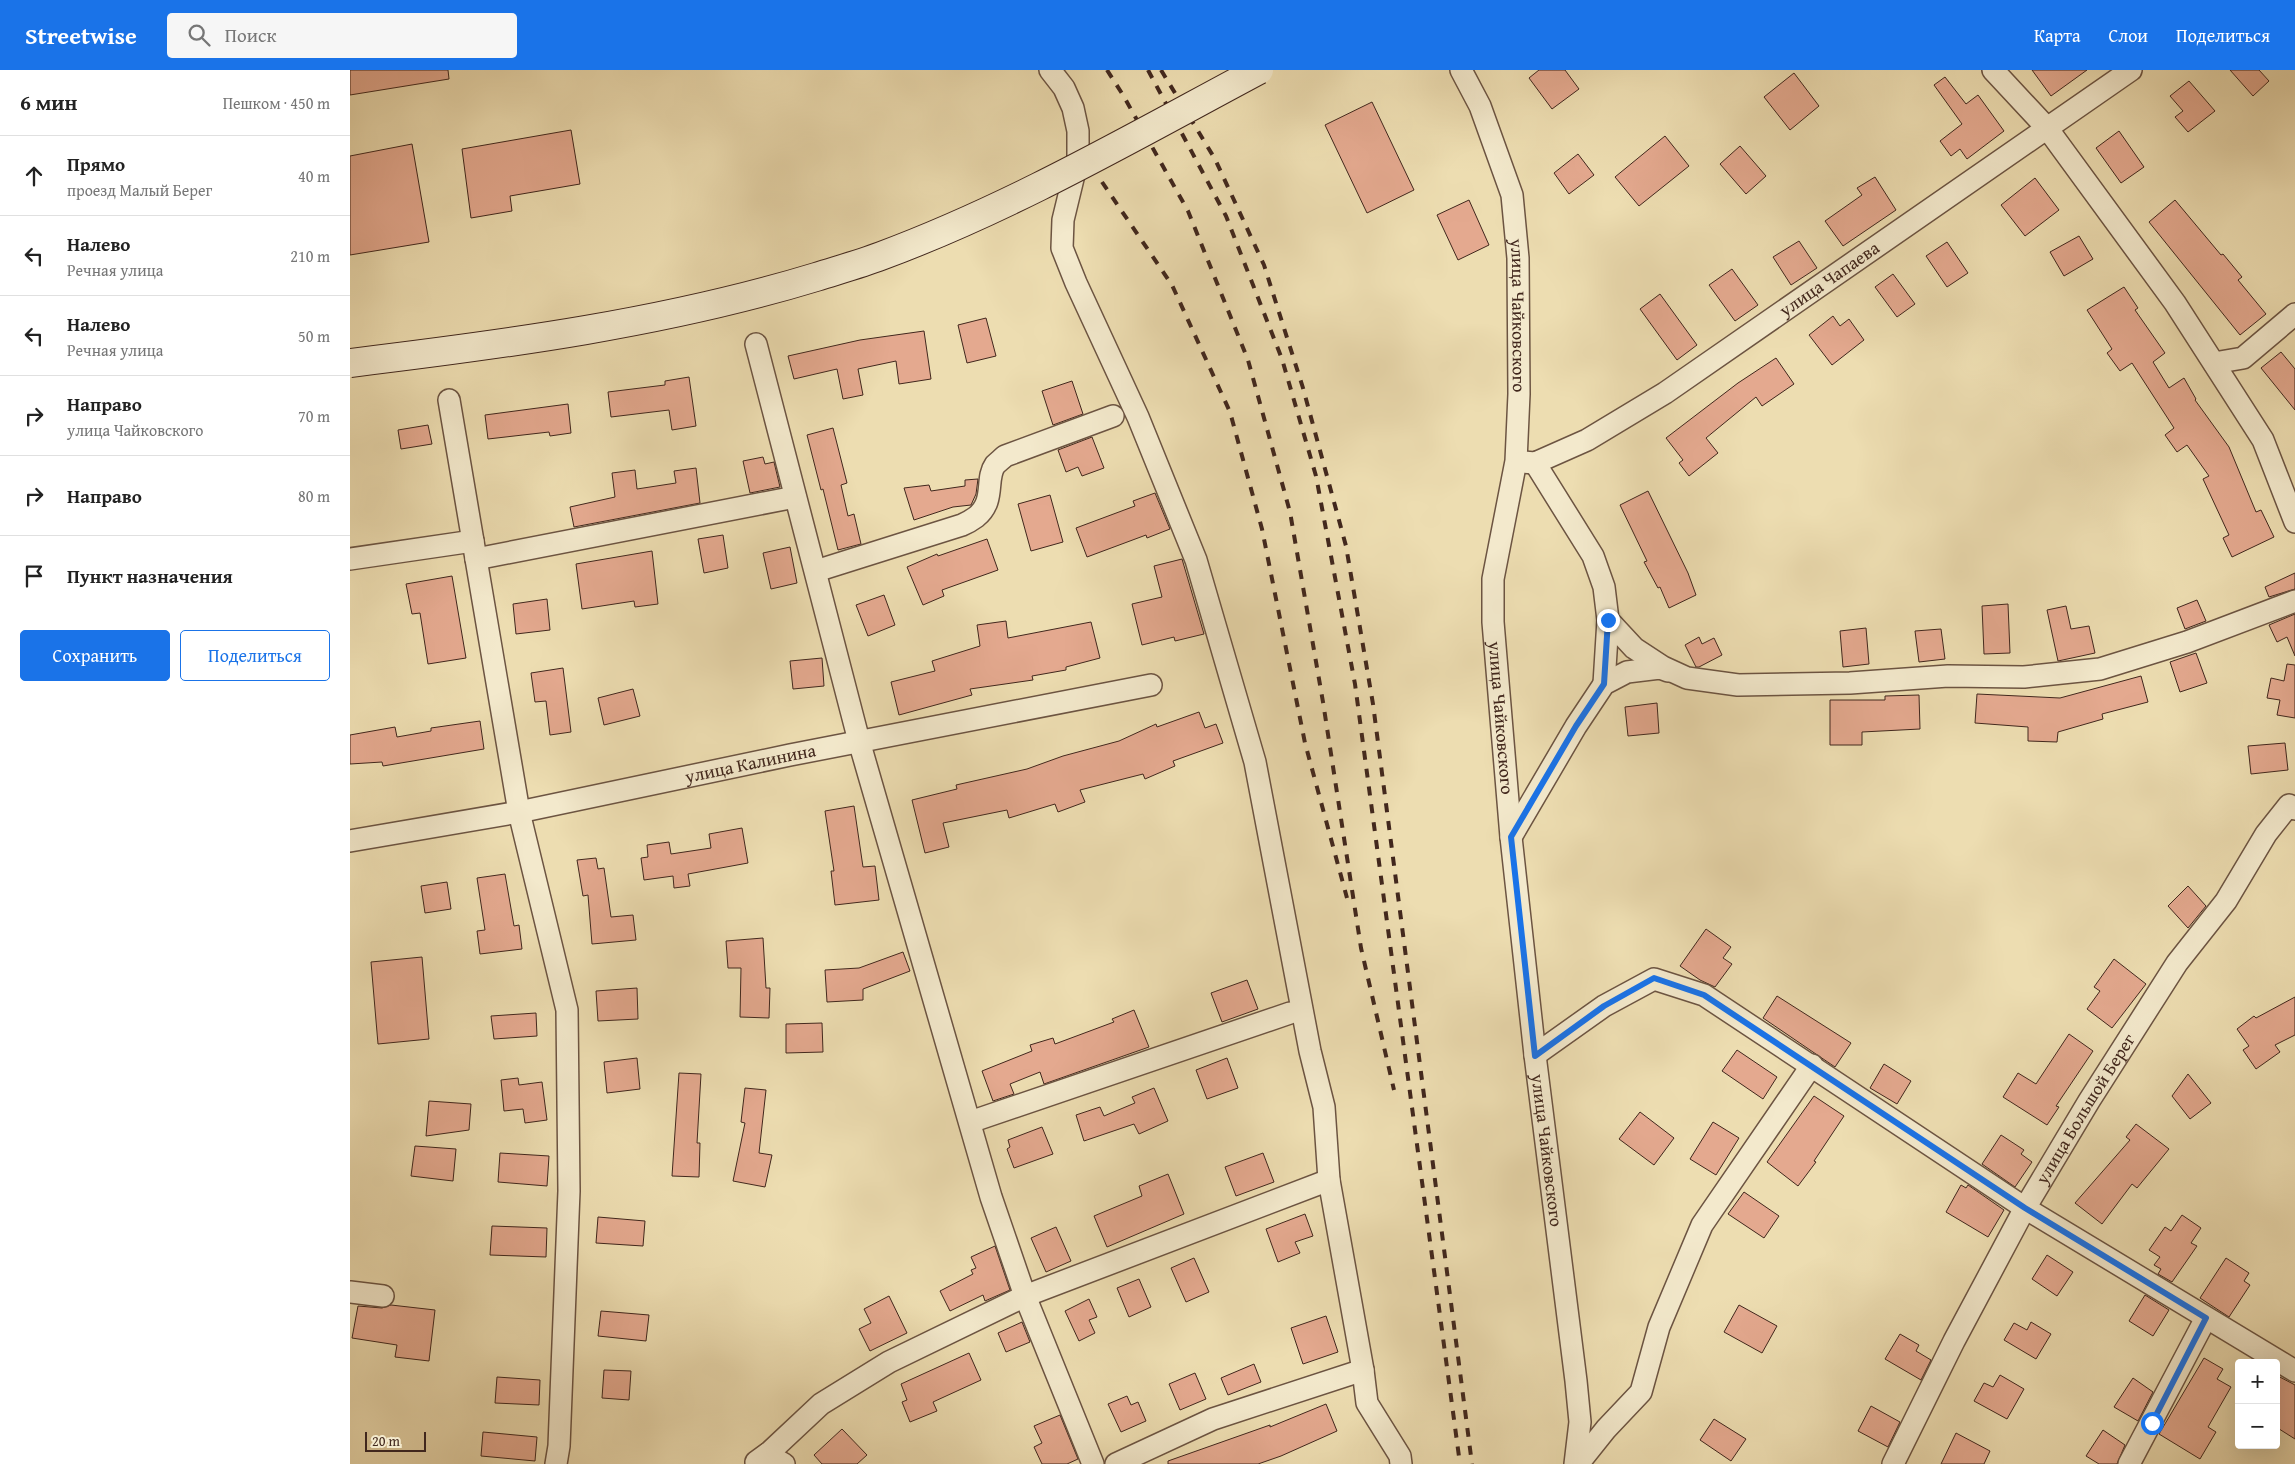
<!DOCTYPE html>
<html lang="ru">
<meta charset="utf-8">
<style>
:root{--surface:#fff;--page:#f6f6f6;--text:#222;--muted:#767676;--line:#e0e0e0;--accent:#1a73e8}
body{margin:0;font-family:"Gentium Book Plus",serif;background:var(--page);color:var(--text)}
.controls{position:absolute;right:15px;bottom:15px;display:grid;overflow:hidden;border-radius:5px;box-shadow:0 5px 20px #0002}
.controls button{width:45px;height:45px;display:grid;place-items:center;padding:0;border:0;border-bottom:1px solid var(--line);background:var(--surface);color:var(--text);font:25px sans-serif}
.scale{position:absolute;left:15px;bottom:12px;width:61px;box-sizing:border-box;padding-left:5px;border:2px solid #41271d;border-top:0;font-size:14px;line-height:18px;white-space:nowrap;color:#41271d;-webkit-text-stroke:4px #f3e9cc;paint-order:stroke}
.stop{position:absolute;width:15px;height:15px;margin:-11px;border:4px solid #1a73e8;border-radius:50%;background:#fff}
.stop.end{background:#1a73e8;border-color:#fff;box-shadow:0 1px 5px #0008}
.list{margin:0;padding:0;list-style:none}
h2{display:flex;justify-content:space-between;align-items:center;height:65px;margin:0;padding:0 20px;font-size:21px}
h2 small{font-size:16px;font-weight:400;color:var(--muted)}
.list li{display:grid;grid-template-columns:32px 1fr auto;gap:15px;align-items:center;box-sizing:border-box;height:80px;padding:0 20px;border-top:1px solid var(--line)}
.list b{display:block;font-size:19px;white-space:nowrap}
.list p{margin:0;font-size:16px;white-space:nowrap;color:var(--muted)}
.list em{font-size:16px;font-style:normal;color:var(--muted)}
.actions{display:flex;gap:10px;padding:15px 20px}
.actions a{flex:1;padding:11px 0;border:1px solid var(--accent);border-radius:5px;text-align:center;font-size:18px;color:var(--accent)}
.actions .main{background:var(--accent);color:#fff}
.icon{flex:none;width:28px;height:28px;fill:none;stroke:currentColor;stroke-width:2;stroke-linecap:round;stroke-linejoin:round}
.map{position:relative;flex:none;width:1945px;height:1394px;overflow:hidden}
header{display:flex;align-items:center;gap:30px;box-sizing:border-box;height:70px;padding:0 25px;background:var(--accent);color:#fff}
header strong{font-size:24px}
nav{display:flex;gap:28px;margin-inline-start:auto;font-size:18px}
.search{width:350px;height:45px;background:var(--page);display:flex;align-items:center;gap:12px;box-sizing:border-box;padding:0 18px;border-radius:5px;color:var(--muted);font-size:19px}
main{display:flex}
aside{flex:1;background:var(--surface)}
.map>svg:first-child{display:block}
.building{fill:#e4a98f;stroke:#41271d}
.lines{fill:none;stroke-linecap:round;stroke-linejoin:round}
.street-casing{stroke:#6c5442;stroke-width:24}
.street{stroke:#f3e9cc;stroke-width:21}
.rail{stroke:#41271d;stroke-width:4;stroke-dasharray:9 9;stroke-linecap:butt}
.secondary-bridge-casing{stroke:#41271d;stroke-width:30;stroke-linecap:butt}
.secondary-bridge{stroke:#f3e9cc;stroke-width:28}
.route{stroke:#1a73e8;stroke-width:6}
.labels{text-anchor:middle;stroke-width:5;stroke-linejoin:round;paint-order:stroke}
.street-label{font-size:18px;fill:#41271d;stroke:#f3e9cc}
</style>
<header>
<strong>Streetwise</strong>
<div class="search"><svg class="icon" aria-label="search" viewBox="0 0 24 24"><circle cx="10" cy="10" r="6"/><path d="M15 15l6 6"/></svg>Поиск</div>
<nav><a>Карта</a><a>Слои</a><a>Поделиться</a></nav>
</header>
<main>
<aside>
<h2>6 мин<small>Пешком · 450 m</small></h2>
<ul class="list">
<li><svg class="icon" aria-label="ahead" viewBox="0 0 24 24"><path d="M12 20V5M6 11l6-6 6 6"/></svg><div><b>Прямо</b><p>проезд Малый Берег</p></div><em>40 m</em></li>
<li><svg class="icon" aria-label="left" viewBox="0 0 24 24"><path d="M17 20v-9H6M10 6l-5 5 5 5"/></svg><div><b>Налево</b><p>Речная улица</p></div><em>210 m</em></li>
<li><svg class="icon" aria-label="left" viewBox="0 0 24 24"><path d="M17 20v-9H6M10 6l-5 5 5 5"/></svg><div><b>Налево</b><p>Речная улица</p></div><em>50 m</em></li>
<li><svg class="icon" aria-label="right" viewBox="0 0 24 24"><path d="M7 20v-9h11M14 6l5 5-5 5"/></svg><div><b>Направо</b><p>улица Чайковского</p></div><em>70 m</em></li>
<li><svg class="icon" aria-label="right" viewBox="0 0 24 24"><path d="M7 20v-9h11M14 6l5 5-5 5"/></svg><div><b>Направо</b></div><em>80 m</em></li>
<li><svg class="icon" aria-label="arrive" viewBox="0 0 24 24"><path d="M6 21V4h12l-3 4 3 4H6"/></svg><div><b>Пункт назначения</b></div></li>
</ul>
<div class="actions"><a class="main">Сохранить</a><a>Поделиться</a></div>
</aside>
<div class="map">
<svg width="1945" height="1394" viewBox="0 0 1945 1394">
<rect width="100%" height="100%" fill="#edddb1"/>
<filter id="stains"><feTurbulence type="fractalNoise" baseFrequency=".004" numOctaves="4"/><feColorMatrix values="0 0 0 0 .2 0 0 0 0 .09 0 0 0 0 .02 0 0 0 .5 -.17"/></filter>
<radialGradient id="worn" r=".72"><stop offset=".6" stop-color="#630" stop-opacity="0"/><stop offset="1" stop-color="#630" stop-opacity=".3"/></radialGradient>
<g class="building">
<path d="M0 0H98L99 9 0 25Z"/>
<path d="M1189 0H1215L1229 19 1202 39 1179 8Z"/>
<path d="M1682 0H1737L1701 26Z"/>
<path d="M1880 0H1909L1919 11 1903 26Z"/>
<path d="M1444 3 1469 36 1440 60 1414 27Z"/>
<path d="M1595 7 1616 34 1628 25 1654 61 1617 89 1610 79 1601 86 1590 71 1612 54 1584 15Z"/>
<path d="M1839 11 1865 41 1838 62 1825 47 1833 41 1820 26Z"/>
<path d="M1022 32 1064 120 1017 143 975 55Z"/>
<path d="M221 60 230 114 160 126 162 141 121 148 112 79Z"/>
<path d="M1769 61 1794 97 1771 113 1746 78Z"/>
<path d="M1315 66 1339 96 1289 136 1265 107Z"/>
<path d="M62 74 79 172 0 185V86Z"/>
<path d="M1390 76 1416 106 1396 124 1370 94Z"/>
<path d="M1228 84 1244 105 1219 124 1204 103Z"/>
<path d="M1525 107 1546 140 1493 176 1475 151 1512 125 1507 118Z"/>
<path d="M1685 108 1709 140 1675 166 1651 135Z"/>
<path d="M1119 130 1139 175 1108 190 1087 145Z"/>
<path d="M1825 130 1871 185 1873 184 1892 207 1888 210 1916 244 1890 265 1799 152Z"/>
<path d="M1729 166 1743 189 1714 206 1700 182Z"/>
<path d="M1449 171 1467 198 1441 215 1423 187Z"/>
<path d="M1597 172 1618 203 1597 217 1576 186Z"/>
<path d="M1382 199 1408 235 1385 251 1359 215Z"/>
<path d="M1543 204 1565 234 1547 247 1525 217Z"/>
<path d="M1774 217 1788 238 1785 240 1815 283 1803 292 1819 318 1834 308 1846 329 1845 330 1879 377 1906 442 1911 440 1924 467 1882 487 1873 468 1879 465 1853 409 1859 406 1837 375 1827 382 1815 365 1824 358 1782 293 1770 301 1757 283 1762 279 1737 240Z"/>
<path d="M1310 224 1347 275 1327 290 1290 239Z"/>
<path d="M1483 246 1490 256 1499 249 1514 270 1482 295 1459 265Z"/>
<path d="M636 248 646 286 617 293 608 255Z"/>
<path d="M574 261 581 309 549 314 546 291 508 299 513 325 493 329 487 299 444 309 438 286 510 270Z"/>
<path d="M1931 282 1945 299V340L1911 298Z"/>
<path d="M1426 288 1444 314 1412 336 1406 327 1356 368 1368 383 1339 406 1329 393 1333 390 1316 368 1388 313Z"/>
<path d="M339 307 346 356 322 360 319 340 261 347 258 322 315 315V311Z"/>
<path d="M722 311 733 344 703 355 692 321Z"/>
<path d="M218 334 221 363 200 366 199 362 138 369 135 345Z"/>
<path d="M78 355 82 374 51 379 48 360Z"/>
<path d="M483 358 497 413 491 415 498 446 504 444 511 474 488 480 473 419 471 420 457 365Z"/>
<path d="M742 367 754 398 732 406 728 397 716 402 708 380Z"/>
<path d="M413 387 415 394 424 392 430 417 400 423 393 391Z"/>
<path d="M346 398 350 433 224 457 220 437 265 427 262 403 285 400 287 419 326 413 324 401Z"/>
<path d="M628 409 626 424 621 435 603 437 564 450 554 418 579 415 581 421 615 416V410Z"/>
<path d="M1298 421 1338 503 1346 525 1319 538 1310 517 1308 518 1294 492 1297 491 1270 435Z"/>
<path d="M805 423 820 459 797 468 796 465 737 487 726 458 785 436 783 431Z"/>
<path d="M700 425 713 472 681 481 668 434Z"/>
<path d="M373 465 378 498 354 503 348 469Z"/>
<path d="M637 469 648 500 592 520 594 526 573 535 557 497 587 484 588 486Z"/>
<path d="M440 477 447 513 421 519 413 483Z"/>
<path d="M302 481 308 534 285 537 284 531 232 539 226 494Z"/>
<path d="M832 489 854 564 825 571 824 567 792 575 782 534 812 527 804 496Z"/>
<path d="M1945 503V519L1919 527 1915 517Z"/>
<path d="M102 506 116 588 78 594 70 543 62 544 56 514Z"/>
<path d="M534 525 545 555 518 566 506 535Z"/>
<path d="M197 529 200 560 166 564 163 534Z"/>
<path d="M1847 530 1856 551 1835 559 1827 538Z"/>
<path d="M1658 534 1660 583 1634 584 1632 536Z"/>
<path d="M1716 536 1721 559 1739 556 1745 583 1708 591 1697 540Z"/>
<path d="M1945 544V586L1937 567 1927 572 1919 555Z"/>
<path d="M656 551 658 568 741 552 750 588 716 597V600L682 606 683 610 620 619 622 625 549 645 541 612 585 601 582 591 630 576 627 555Z"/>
<path d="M1516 558 1519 594 1493 597 1490 561Z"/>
<path d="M1591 559 1595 589 1569 592 1565 561Z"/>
<path d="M1349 567 1352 574 1364 568 1372 585 1349 597H1346L1335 575Z"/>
<path d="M1846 583 1857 613 1830 622 1820 592Z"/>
<path d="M472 588 474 616 443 619 440 591Z"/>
<path d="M1937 594 1945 595V648L1927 645 1930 630 1917 628 1921 608 1934 611Z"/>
<path d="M213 598 221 662 200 665 196 631 185 632 181 603Z"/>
<path d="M1791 606 1798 632 1752 644 1753 649 1708 662 1707 672 1678 671V657L1625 653 1627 624 1710 628Z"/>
<path d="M283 619 290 646 254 655 248 628Z"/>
<path d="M1569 625 1570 659 1512 662V675H1480V630H1535V626Z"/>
<path d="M1307 633 1309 663 1278 666 1275 637Z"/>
<path d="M849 642 855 658 866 654 873 673 823 691 825 696 795 709 793 704 730 720 735 732 708 742 705 734 659 748 657 740 593 753 599 777 575 783 562 730 607 719 606 715 677 699 713 686 769 671 806 654 807 657Z"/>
<path d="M130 651 134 679 33 696 32 692 0 694V665L45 657 47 667 81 661V658Z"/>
<path d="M1935 673 1938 700 1901 704 1898 676Z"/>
<path d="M504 736 513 797 525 796 529 830 485 835 481 801H484L475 741Z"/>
<path d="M392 758 398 793 338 804 340 816 324 818 323 806 294 810 291 788 298 787 297 775 319 772 321 784 361 778 359 764Z"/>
<path d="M246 788 248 799 254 798 261 847 283 845 286 870 242 874 238 825 233 826 227 790Z"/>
<path d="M155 804 164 856 169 855 172 879 130 884 127 861 135 860 127 808Z"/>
<path d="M97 812 101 839 75 843 71 816Z"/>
<path d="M1838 816 1856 836 1838 858 1818 836Z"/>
<path d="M1356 859 1381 877 1373 888 1382 894 1365 917 1350 910 1330 896Z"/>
<path d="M413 868 416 918H420L419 948 390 947 391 898H378L376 871Z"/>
<path d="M553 882 560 901 513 919V930L477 932 475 900 509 898Z"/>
<path d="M72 887 79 969 28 974 21 892Z"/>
<path d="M1764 889 1796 914 1762 958 1737 939 1750 921 1744 917Z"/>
<path d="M897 910 908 939 872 952 861 923Z"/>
<path d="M287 918 288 949 248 951 246 921Z"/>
<path d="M1427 926 1501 973 1485 997 1413 948Z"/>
<path d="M1945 927V965L1925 975 1930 982 1906 999 1893 980 1899 976 1887 959 1904 946 1906 948Z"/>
<path d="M784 940 799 977 694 1014 690 1002 660 1014 664 1024 643 1031 632 1001 682 981 680 975 703 968 705 974 764 952 762 949Z"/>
<path d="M186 943 187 966 144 969 141 946Z"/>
<path d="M472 953 473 982 436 983V954Z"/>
<path d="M1719 964 1743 981 1706 1036 1709 1037 1697 1055 1653 1027 1668 1003 1686 1014Z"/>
<path d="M1387 980 1427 1007 1413 1029 1372 1001Z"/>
<path d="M287 988 290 1019 257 1023 254 992Z"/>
<path d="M877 988 888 1018 857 1029 846 1000Z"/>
<path d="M1534 994 1561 1011 1547 1034 1520 1018Z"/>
<path d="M329 1003 351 1004 347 1073H350L349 1107 322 1106Z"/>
<path d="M1838 1004 1861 1033 1840 1049 1822 1026Z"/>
<path d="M168 1008 169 1015 192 1012 197 1050 175 1053 173 1039 154 1041 151 1010Z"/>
<path d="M395 1018 416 1020 409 1083 422 1085 415 1117 383 1111 395 1053 391 1052Z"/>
<path d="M804 1018 818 1051 789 1064 784 1054 734 1071 726 1045 750 1037 754 1046 785 1033 782 1027Z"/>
<path d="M1464 1026 1494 1046 1464 1091 1466 1092 1448 1116 1417 1092Z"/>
<path d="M79 1031 121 1034 119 1060 76 1066Z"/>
<path d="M1290 1042 1324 1068 1304 1095 1269 1069Z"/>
<path d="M1363 1052 1389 1068 1366 1105 1340 1089Z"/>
<path d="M1786 1054 1819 1079 1787 1118 1782 1114 1752 1154 1725 1133 1780 1070 1776 1067Z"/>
<path d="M692 1057 703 1084 664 1098 657 1079 660 1077 658 1070Z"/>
<path d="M1651 1065 1674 1080 1671 1084 1682 1092 1665 1117 1632 1094Z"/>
<path d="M65 1076 106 1079 103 1111 61 1106Z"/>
<path d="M150 1083 199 1086 197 1116 148 1112Z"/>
<path d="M913 1083 924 1112 886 1126 875 1097Z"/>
<path d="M818 1104 834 1144 757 1177 744 1146 792 1126 789 1116Z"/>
<path d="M1611 1115 1616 1118 1618 1115 1654 1140 1638 1167 1596 1142Z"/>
<path d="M1394 1122 1429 1146 1414 1168 1378 1144Z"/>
<path d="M955 1144 963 1166 945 1172 950 1183 928 1192 916 1159Z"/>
<path d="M1832 1145 1851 1158 1841 1173 1847 1176 1822 1212 1808 1204 1811 1199 1804 1195 1810 1187 1799 1180 1815 1157 1821 1161Z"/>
<path d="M248 1147 295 1151 293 1176 246 1173Z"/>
<path d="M142 1156 197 1158 196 1187 140 1185Z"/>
<path d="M706 1157 721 1191 696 1202 681 1168Z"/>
<path d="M645 1176 660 1220 635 1231 633 1225 600 1241 590 1221 623 1204 621 1200 626 1198 621 1187Z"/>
<path d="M1697 1185 1723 1202 1707 1226 1682 1209Z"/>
<path d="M844 1188 859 1222 836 1232 821 1198Z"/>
<path d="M1876 1188 1899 1203 1894 1211 1900 1215 1879 1247 1850 1228Z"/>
<path d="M789 1209 801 1237 779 1247 767 1218Z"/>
<path d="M1795 1225 1819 1240 1803 1266 1779 1251Z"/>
<path d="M539 1226 557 1263 520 1281 509 1259 521 1253 514 1239Z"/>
<path d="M739 1229 747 1247 739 1250 745 1263 729 1271 715 1241Z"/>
<path d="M41 1235 85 1240 79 1291 45 1287 47 1275 2 1268 8 1236 32 1238Z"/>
<path d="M1389 1235 1427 1256 1412 1283 1374 1262Z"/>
<path d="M251 1241 299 1245 296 1271 248 1266Z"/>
<path d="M976 1246 988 1282 953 1294 941 1258Z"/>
<path d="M672 1252 680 1272 656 1282 648 1263Z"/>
<path d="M1681 1252 1701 1264 1686 1289 1654 1270 1664 1253 1677 1260Z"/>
<path d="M1550 1264 1569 1275 1566 1281 1581 1290 1571 1310 1535 1289Z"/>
<path d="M619 1283 631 1310 583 1332 587 1341 560 1352 552 1332 557 1330 551 1314Z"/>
<path d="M1854 1288 1873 1299 1867 1309 1881 1317 1858 1357 1866 1362 1850 1389 1809 1364Z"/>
<path d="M904 1294 911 1312 878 1325 871 1308Z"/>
<path d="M254 1300 281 1301 279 1330 252 1328Z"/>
<path d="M845 1303 856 1329 830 1340 819 1314Z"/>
<path d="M1650 1305 1674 1319 1657 1349 1624 1331 1634 1313 1643 1317Z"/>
<path d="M1926 1305 1945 1315V1369L1926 1357Z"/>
<path d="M147 1307 190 1310 189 1335 145 1333Z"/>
<path d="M1783 1308 1803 1322 1788 1351 1764 1337Z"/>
<path d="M777 1326 781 1335 788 1332 796 1351 771 1362 758 1334Z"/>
<path d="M976 1334 987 1361 931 1386 908 1394H818V1391L920 1355V1357Z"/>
<path d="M1521 1336 1550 1352 1538 1377 1508 1361Z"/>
<path d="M710 1345 728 1389 717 1394H692L684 1377 692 1373 684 1356Z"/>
<path d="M1364 1349 1396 1369 1381 1391 1350 1370Z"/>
<path d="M492 1359 517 1385 507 1394H472L464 1385Z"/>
<path d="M1753 1360 1775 1375 1767 1394H1749L1736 1386Z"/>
<path d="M133 1362 187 1367 185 1391 131 1386Z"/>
<path d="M1606 1363 1640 1381 1634 1394H1591Z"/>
</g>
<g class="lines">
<g class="street-casing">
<g id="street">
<path d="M700 0 714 18 723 38 728 61V88L713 150 712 178 726 213 788 347 846 490 905 692 960 981 974 1037 979 1110 1013 1300 1017 1333 1050 1386 1051 1394"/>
<path id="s1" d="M1111 0 1130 36 1162 125 1168 188 1169 324 1166 391 1143 509V552L1161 767 1185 985 1226 1311 1230 1352 1225 1394"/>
<path d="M1643 0 1697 58 1825 233 1913 370 1945 452"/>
<path d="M406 274 509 671 641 1127 675 1226 743 1394"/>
<path d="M1864 293 1893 288 1945 244"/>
<path d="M99 330 169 742 217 940 219 1121 209 1376 206 1394"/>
<path id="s2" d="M1172 392 1185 393 1237 370 1315 323 1781 0"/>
<path d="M1185 393 1243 486 1254 517 1258 550 1284 578 1313 597 1337 608 1388 615 1500 613 1598 606 1674 607 1750 599 1837 572 1945 531"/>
<path d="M0 489 123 471"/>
<path d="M126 489 445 427"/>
<path d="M466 501 612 455C617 453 622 450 626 447 646 431 635 409 645 395 648 392 652 389 655 386L763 346"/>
<path d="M1254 614 1258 550"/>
<path d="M1161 767 1226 656 1254 614 1277 602 1310 598 1318 601"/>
<path id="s3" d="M0 771 169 742 440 685 801 615"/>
<path d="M1185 985 1254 936 1304 909 1354 925 1675 1138 1945 1301"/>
<path d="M620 1052 940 943"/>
<path d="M0 1222 33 1226"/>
<path d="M406 1392 417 1384 434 1394"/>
<path d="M407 1394 471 1334 539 1292 675 1226 979 1110"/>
<path d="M766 1394 863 1349 1013 1300"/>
<path d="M1228 1394 1256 1359 1291 1322 1309 1257 1352 1155 1462 995"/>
<path id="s4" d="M1543 1394 1604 1271 1675 1138 1739 1031 1827 893 1876 831 1916 764 1939 735 1945 739"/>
<path d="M1779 1394 1856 1248"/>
</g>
</g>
<use href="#street" class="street"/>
<g class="rail">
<path d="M757 0 773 25 838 141 898 290 940 442 973 632 1011 878 1044 1020"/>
<path d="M798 0 876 146 932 289 966 406 1005 614 1110 1394"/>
<path d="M811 0 865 89 914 195 953 318 996 476 1023 634 1122 1394"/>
<path d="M752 112 822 215 880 342 912 459 955 673 997 828"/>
</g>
<g class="secondary-bridge-casing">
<path id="secondary-bridge" d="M0 293C157 274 315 253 466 207 488 200 510 194 531 186 663 137 785 66 909 0"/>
</g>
<use href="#secondary-bridge" class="secondary-bridge"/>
</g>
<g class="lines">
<path class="route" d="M1258 550 1254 614 1226 656 1161 767 1185 986 1254 936 1304 908 1354 925 1675 1138 1856 1248 1802 1353"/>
</g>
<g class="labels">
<g class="street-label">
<text dy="6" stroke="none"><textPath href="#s2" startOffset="361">улица Чапаева</textPath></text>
<text dy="6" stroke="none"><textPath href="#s1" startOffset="256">улица Чайковского</textPath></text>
<text dy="6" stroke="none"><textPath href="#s1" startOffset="661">улица Чайковского</textPath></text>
<text dy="6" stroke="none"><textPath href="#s3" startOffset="408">улица Калинина</textPath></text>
<text dy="6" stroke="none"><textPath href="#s4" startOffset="404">улица Большой Берег</textPath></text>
<text dy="6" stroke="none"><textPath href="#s1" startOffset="1096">улица Чайковского</textPath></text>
</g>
</g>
<rect width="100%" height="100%" filter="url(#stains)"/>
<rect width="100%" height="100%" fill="url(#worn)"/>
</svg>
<div class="controls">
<button>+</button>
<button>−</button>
</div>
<div class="scale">20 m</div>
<div class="stop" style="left:1802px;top:1353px"></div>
<div class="stop end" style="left:1258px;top:550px"></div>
</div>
</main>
